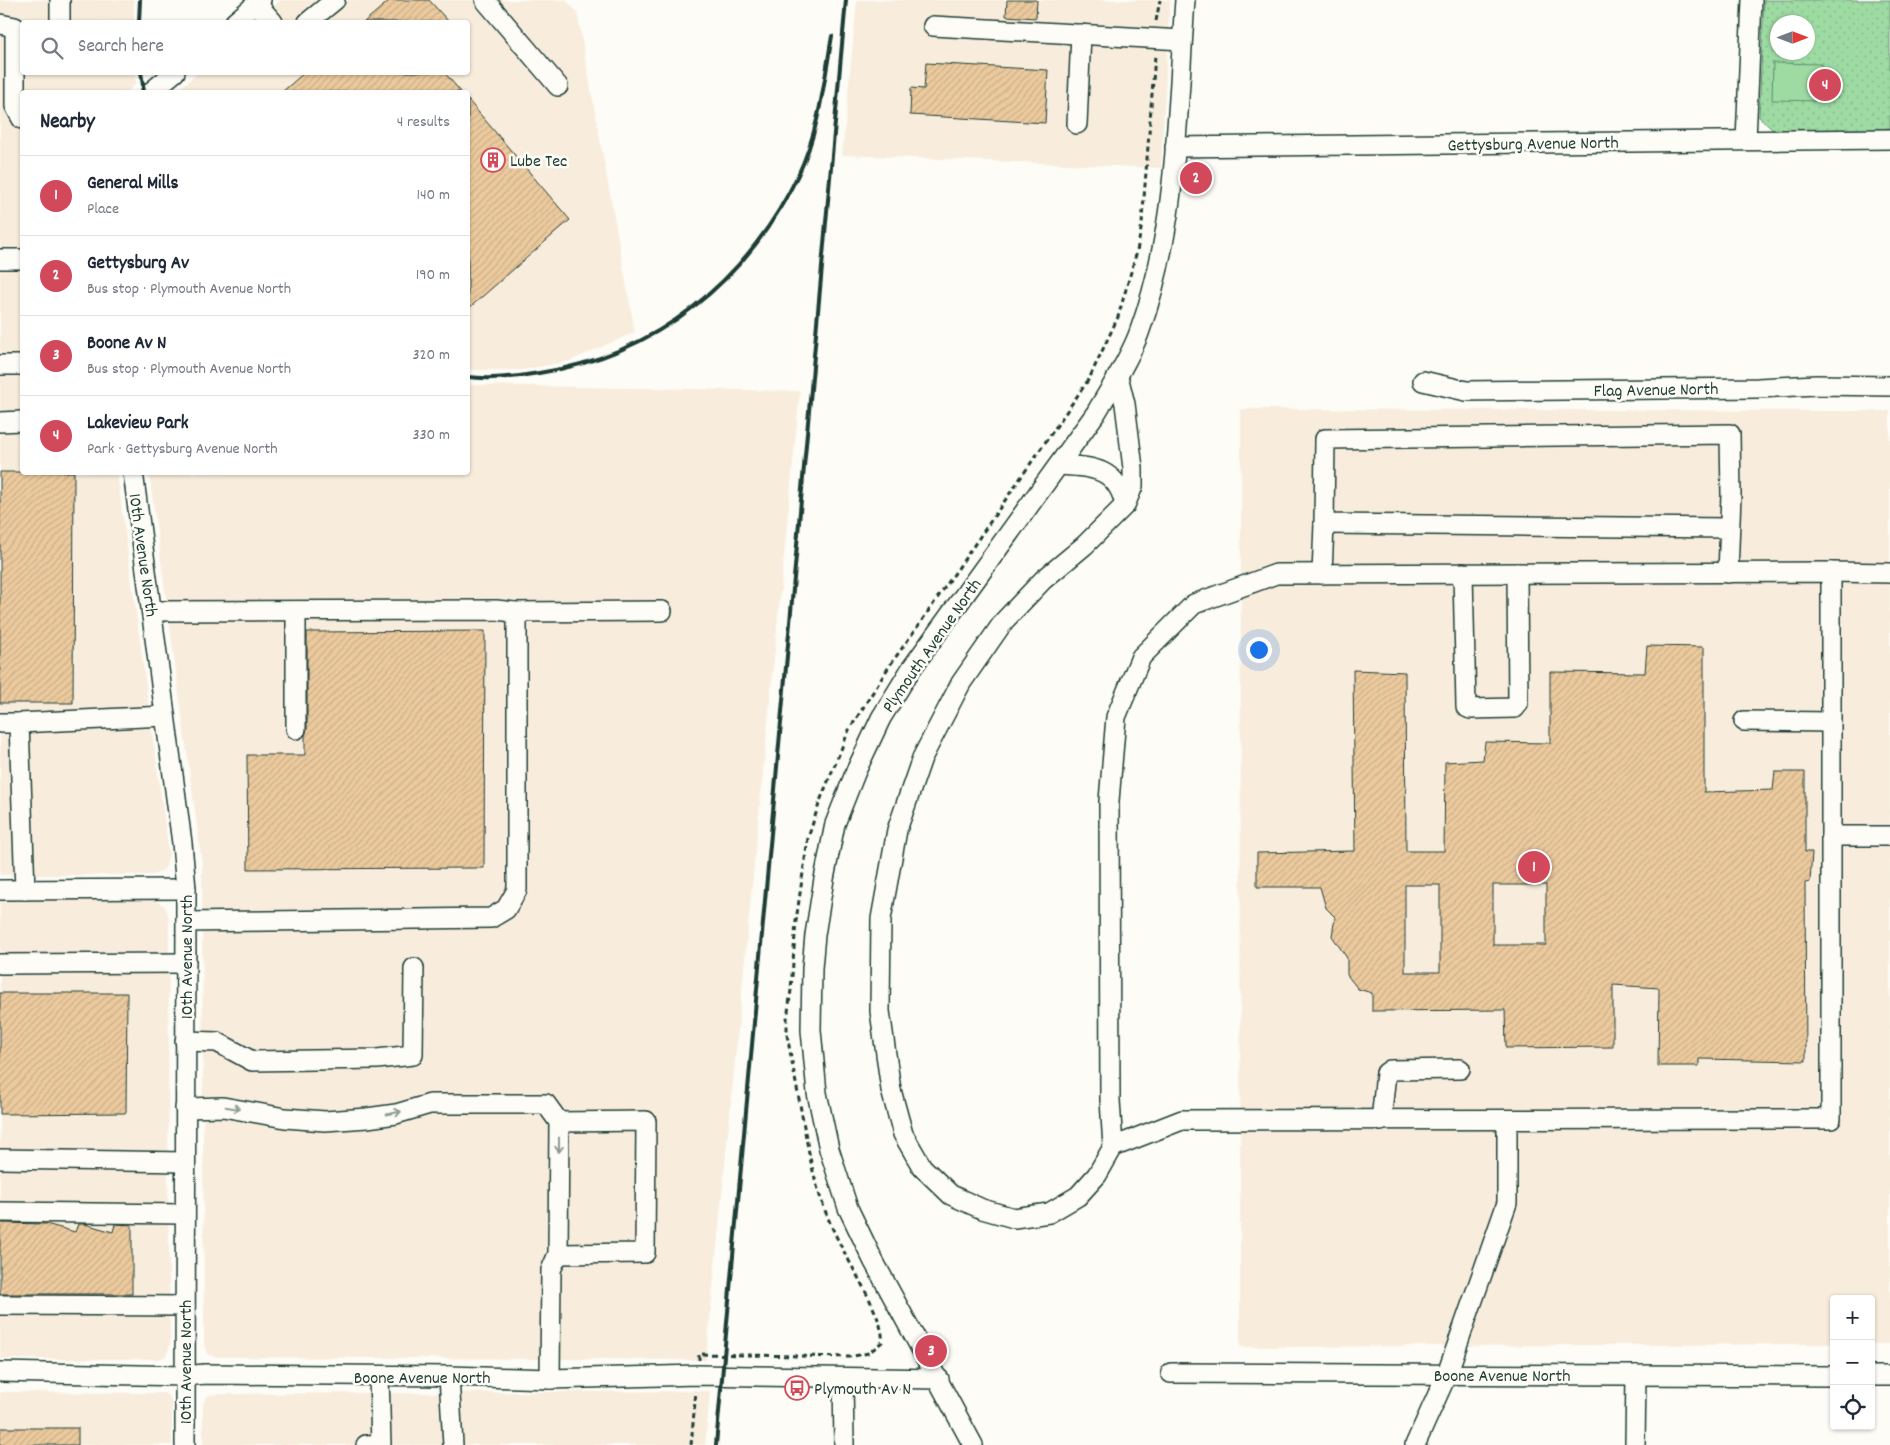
<!DOCTYPE html>
<meta charset="utf-8">
<style>
:root{--surface:#fff;--page:#f2f2f3;--text:#1f2937;--muted:#747a83;--line:#e0e1e3;--accent:#d1495b}
body{margin:0;font-family:Dekko,sans-serif;background:var(--page);color:var(--text)}
.controls{position:absolute;right:15px;bottom:15px;display:grid;overflow:hidden;border-radius:5px;box-shadow:0 1px 4px #0004}
.controls button{width:45px;height:45px;display:grid;place-items:center;padding:0;border:0;border-bottom:1px solid var(--line);background:var(--surface);color:var(--text);font:25px sans-serif}
.compass{position:absolute;left:1770px;top:15px;width:45px;height:45px;border-radius:50%;background:var(--surface);box-shadow:0 1px 4px #0004;rotate:90deg}
.you{position:absolute;left:1258px;top:649px;width:18px;height:18px;margin:-12px;border:4px solid #fff;border-radius:50%;background:#1a73e8;box-shadow:0 0 0 8px #1a73e833}
.badge{display:grid;place-items:center;width:32px;height:32px;border-radius:50%;background:var(--accent);color:#fff;font-size:16px;font-weight:700}
.pin{position:absolute;translate:-50% -50%;border:2px solid #fff;box-shadow:0 1px 5px #0006}
.list{margin:0;padding:0;list-style:none}
h2{display:flex;justify-content:space-between;align-items:center;height:65px;margin:0;padding:0 20px;font-size:21px}
h2 small{font-size:16px;font-weight:400;color:var(--muted)}
.list li{display:grid;grid-template-columns:32px 1fr auto;gap:15px;align-items:center;box-sizing:border-box;height:80px;padding:0 20px;border-top:1px solid var(--line)}
.list b{display:block;font-size:19px;white-space:nowrap}
.list p{margin:0;font-size:16px;white-space:nowrap;color:var(--muted)}
.list em{font-size:16px;font-style:normal;color:var(--muted)}
.icon{flex:none;width:28px;height:28px;fill:none;stroke:currentColor;stroke-width:2;stroke-linecap:round;stroke-linejoin:round}
.map{position:relative;flex:none;width:1890px;height:1445px;overflow:hidden}
.search{position:absolute;background:var(--surface);box-shadow:0 1px 4px #0004;left:20px;top:20px;width:450px;height:55px;display:flex;align-items:center;gap:12px;box-sizing:border-box;padding:0 18px;border-radius:5px;color:var(--muted);font-size:19px}
.panel{position:absolute;background:var(--surface);box-shadow:0 1px 4px #0004;left:20px;top:90px;width:450px;height:385px;border-radius:5px}
.map>svg:first-child{display:block}
.built{fill:#f8eddc}
.park{fill:url(#park-dots);stroke:#5e8c6c;fill-rule:evenodd}
.garden{fill:#9edba3;stroke:#5e8c6c}
.building{fill:url(#building-hatch);stroke:#1f3d34;fill-rule:evenodd}
.lines{fill:none;stroke-linecap:round;stroke-linejoin:round}
.minor-casing{stroke:#1f3d34;stroke-width:22}
.path{stroke:#1f3d34;stroke-width:3;stroke-dasharray:5 4;stroke-linecap:butt}
.minor{stroke:#fdfcf7;stroke-width:19}
.rail{stroke:#1f3d34;stroke-width:4}
.oneway{stroke:#8e9c96}
.labels{text-anchor:middle;stroke-width:5;stroke-linejoin:round;paint-order:stroke}
.street-label{font-size:18px;fill:#1f3d34;stroke:#fdfcf7}
.poi-label{font-size:18px;fill:#1f3d34;stroke:#fdfcf7;text-anchor:start}
</style>
<div class="map">
<svg width="1890" height="1445" viewBox="0 0 1890 1445">
<defs>
<pattern id="park-dots" width="8" height="8" patternUnits="userSpaceOnUse" patternTransform="scale(1.25)"><rect width="8" height="8" fill="#9edba3"/><path d="M2 2h.1M6 6h.1" fill="none" stroke="#88bd8d" stroke-width="1.8" stroke-linecap="round"/></pattern>
<pattern id="building-hatch" width="6" height="6" patternUnits="userSpaceOnUse" patternTransform="scale(1.25)"><rect width="6" height="6" fill="#ecca9e"/><path d="M-1 1l2-2M0 6l6-6M5 7l2-2" fill="none" stroke="#caae89"/></pattern>
</defs>
<rect width="100%" height="100%" fill="#fdfcf7"/>
<filter id="ink" filterUnits="userSpaceOnUse"><feTurbulence type="fractalNoise" baseFrequency=".02" numOctaves="2"/><feDisplacementMap in="SourceGraphic" scale="10" xChannelSelector="R" yChannelSelector="G"/><feConvolveMatrix kernelMatrix="1 2 1 2 8 2 1 2 1" color-interpolation-filters="sRGB"/></filter>
<g filter="url(#ink)">
<g class="built">
<path d="M0 0H134V22H22V72L135 73 136 83 127 92H22V472L117 473 169 854 165 869 154 875H0Z"/>
<path d="M281 0H566L577 12 635 332 570 361 523 370H468V92H175L198 73 468 72V22H255Z"/>
<path d="M857 0H1170L1161 168 842 155Z"/>
<path d="M468 385 800 391 706 1360 217 1357 207 1354 204 1344 202 864 149 473 468 472Z"/>
<path d="M1241 409 1890 411V1344H1871V1299H1834V1344L1240 1347Z"/>
<path d="M153 899 165 906 169 918 168 1187 170 1345 166 1356 159 1359H0V900Z"/>
<path d="M710 1391 705 1445H203V1404L207 1396 214 1394Z"/>
<path d="M0 1392 164 1393 170 1397 172 1404V1445H0Z"/>
</g>
<path class="park" d="M1764 0H1890V130L1775 132 1759 117ZM1778 22H1808V52H1778Z"/>
<path class="garden" d="M1773 63 1821 64 1820 101 1772 100Z"/>
<g class="building">
<path d="M390 0H429L449 22H364Z"/>
<path d="M1007 0H1037L1036 18 1006 16Z"/>
<path d="M926 63 1048 70 1045 123 910 115 911 88 924 89Z"/>
<path d="M305 72H444L461 92H282Z"/>
<path d="M468 100 570 220 468 309Z"/>
<path d="M0 472H74L73 703H0Z"/>
<path d="M485 631 484 868 248 869 247 755H305V736L307 729V632Z"/>
<path d="M1647 646 1704 647V792L1773 790 1775 772H1805V852H1812L1810 882 1805 883 1806 1061 1699 1059V1066H1658L1659 988 1613 985V1047L1506 1048 1505 1010 1372 1011V993L1358 989 1347 975V958L1332 936 1335 917 1326 908 1320 887H1257V853L1355 851 1353 670 1405 672 1406 851H1444L1445 762 1483 760 1485 742 1550 743V672L1645 673ZM1405 885H1440V972H1405ZM1493 885H1546V945H1493Z"/>
<path d="M0 993H127L126 1113 0 1114Z"/>
<path d="M0 1223 46 1224 75 1232 78 1224H85L113 1232 115 1224 132 1225V1294H0Z"/>
<rect x="0" y="1428" width="78" height="17"/>
</g>
<g class="lines">
<g class="minor-casing">
<g id="minor">
<path d="M485 0 558 86"/>
<path d="M257 4 273 22"/>
<path d="M60 22V0"/>
<path d="M235 22 261 0"/>
<path d="M308 22 335 0"/>
<path d="M0 24 15 27V106L22 119"/>
<path d="M933 26 1182 40"/>
<path d="M151 92 175 72"/>
<path d="M1077 124 1081 34"/>
<path d="M1746 140 1752 0"/>
<path d="M1175 147 1890 139"/>
<path d="M0 259H22"/>
<path d="M0 365H22"/>
<path d="M1423 381 1466 391 1758 388 1816 385 1890 386"/>
<path d="M0 422 22 421"/>
<path d="M1059 465C1091 467 1117 467 1125 505"/>
<path d="M133 472 182 843 186 889 185 1445"/>
<path d="M1831 572 1890 573"/>
<path d="M1463 573 1466 707 1470 709 1515 708 1518 704 1517 573"/>
<path d="M1728 573 1731 495 1730 434 1325 439 1324 524 1729 528"/>
<path d="M1322 574 1324 524"/>
<path d="M152 611 496 610 514 612 517 622V890L506 909 491 918 186 922"/>
<path d="M514 612 662 611"/>
<path d="M1744 721 1831 722"/>
<path d="M0 723H19"/>
<path d="M296 729V611"/>
<path d="M1831 836H1890"/>
<path d="M0 890 186 889"/>
<path d="M25 890 19 723 165 716"/>
<path d="M0 964 186 963"/>
<path d="M185 1041 217 1042 252 1061 377 1059 413 1055 414 968"/>
<path d="M185 1108 223 1107 285 1118 325 1121 367 1118 396 1114 430 1104H546L559 1122 558 1254 551 1270 550 1379"/>
<path d="M1381 1121 1386 1073 1390 1070 1460 1069"/>
<path d="M1113 1147 1110 1100 1109 801 1116 717 1141 657 1194 604 1276 574 1831 572V1119L1182 1120 1113 1147 1097 1175 1078 1196 1049 1213 1014 1218 982 1209 951 1195 922 1167 903 1134 891 1090 880 1011 881 919 897 830 922 758 961 683 1004 621 1043 580 1085 545 1125 505 1133 486V468L1125 404 1118 376"/>
<path d="M0 1159 185 1162"/>
<path d="M0 1212 185 1214"/>
<path d="M558 1254 645 1253 646 1121 559 1122"/>
<path d="M0 1305 185 1306"/>
<path d="M0 1372 184 1376 205 1374 449 1376 550 1379 697 1375 939 1379"/>
<path d="M1171 1373 1834 1376"/>
<path d="M449 1376 453 1445"/>
<path d="M1871 1376H1890"/>
<path d="M843 1378 844 1445"/>
<path d="M366 1445 381 1444 379 1377"/>
<path d="M973 1445 873 1260 848 1208 829 1149 817 1093 811 1030 812 968 815 935 824 879 835 824 856 771 881 718 911 669 1096 413C1110 389 1129 360 1139 333 1178 227 1177 112 1185 0"/>
<path d="M1415 1445 1447 1374 1507 1203V1120"/>
<path d="M1635 1445 1636 1375"/>
</g>
</g>
<g class="path">
<path d="M1156 21 1160 0"/>
<path d="M699 1360V1354L849 1357 869 1353 882 1342C886 1321 849 1263 839 1242 814 1193 809 1153 799 1099 795 1078 791 1057 787 1035V1019L791 990 796 921 808 838 820 801 849 730 890 665 925 616 1089 379 1118 317 1137 251 1142 224 1155 55"/>
<path d="M691 1445 696 1391"/>
</g>
<use href="#minor" class="minor"/>
<g class="rail">
<path d="M139 22 140 0"/>
<path d="M141 72 144 92"/>
<path d="M468 377C491 380 516 377 539 373 656 355 747 281 798 175 819 132 824 82 832 36"/>
<path d="M716 1445 846 0"/>
</g>
</g>
<defs><path id="oneway-shaft" d="M-6 0H5M1.5-3L5.5 0L1.5 3" fill="none" stroke-width="1.6" stroke-linecap="round" stroke-linejoin="round" transform="scale(1.25)"/></defs>
<g class="oneway">
<use href="#oneway-shaft" transform="translate(233 1108) rotate(10)"/>
<use href="#oneway-shaft" transform="translate(394 1113) rotate(-11)"/>
<use href="#oneway-shaft" transform="translate(559 1145) rotate(90)"/>
</g>
</g>
<defs>
<g id="building-ring" transform="scale(1.25)"><circle r="9.5" fill="#fdfcf7" stroke="#d1495b" stroke-width="1.5"/><path d="M-4-6H4V6H1V3H-1V6H-4ZM-2.5-4.3h1.7v1.8h-1.7ZM.8-4.3h1.7v1.8H.8ZM-2.5-1h1.7V.8h-1.7ZM.8-1h1.7V.8H.8Z" fill="#d1495b"/></g>
<g id="bus-ring" transform="scale(1.25)"><circle r="9.5" fill="#fdfcf7" stroke="#d1495b" stroke-width="1.5"/><path d="M-5-6H5V4H4V6H2V4H-2V6H-4V4H-5ZM-3.5-4V0h7V-4ZM-3.5 1.2v1.5H-2V1.2ZM2 1.2v1.5H3.5V1.2Z" fill="#d1495b"/></g>
</defs>
<g fill-rule="evenodd">
<use href="#building-ring" x="493" y="160"/>
<use href="#bus-ring" x="797" y="1388"/>
</g>
<g class="labels">
<g class="street-label">
<text transform="translate(1533 143) rotate(-1)" y="6">Gettysburg Avenue North</text>
<text transform="translate(1656 389) rotate(-1)" y="6">Flag Avenue North</text>
<text transform="translate(144 555) rotate(82)" y="6">10th Avenue North</text>
<text transform="translate(931 645) rotate(-55)" y="6">Plymouth Avenue North</text>
<text transform="translate(186 957) rotate(-90)" y="6">10th Avenue North</text>
<text transform="translate(185 1362) rotate(-90)" y="6">10th Avenue North</text>
<text x="1502" y="1381">Boone Avenue North</text>
<text x="422" y="1383">Boone Avenue North</text>
</g>
<g class="poi-label">
<text x="510" y="166">Lube Tec</text>
<text x="814" y="1394">Plymouth Av N</text>
</g>
</g>
</svg>
<div class="controls">
<button>+</button>
<button>−</button>
<button><svg class="icon" aria-label="locate" viewBox="0 0 24 24"><circle cx="12" cy="12" r="6"/><path d="M12 2v4M12 18v4M2 12h4M18 12h4"/></svg></button>
</div>
<svg class="compass" viewBox="-18 -18 36 36"><path d="M0-13l5 13h-10z" fill="#e53935"/><path d="M0 13l5-13h-10z" fill="#747a83"/></svg>
<div class="you"></div>
<div class="pin badge" style="left:1534px;top:867px">1</div>
<div class="pin badge" style="left:1196px;top:178px">2</div>
<div class="pin badge" style="left:931px;top:1351px">3</div>
<div class="pin badge" style="left:1825px;top:85px">4</div>
<div class="search"><svg class="icon" aria-label="search" viewBox="0 0 24 24"><circle cx="10" cy="10" r="6"/><path d="M15 15l6 6"/></svg>Search here</div>
<section class="panel">
<h2>Nearby<small>4 results</small></h2>
<ul class="list">
<li><span class="badge">1</span><div><b>General Mills</b><p>Place</p></div><em>140 m</em></li>
<li><span class="badge">2</span><div><b>Gettysburg Av</b><p>Bus stop · Plymouth Avenue North</p></div><em>190 m</em></li>
<li><span class="badge">3</span><div><b>Boone Av N</b><p>Bus stop · Plymouth Avenue North</p></div><em>320 m</em></li>
<li><span class="badge">4</span><div><b>Lakeview Park</b><p>Park · Gettysburg Avenue North</p></div><em>330 m</em></li>
</ul>
</section>
</div>
